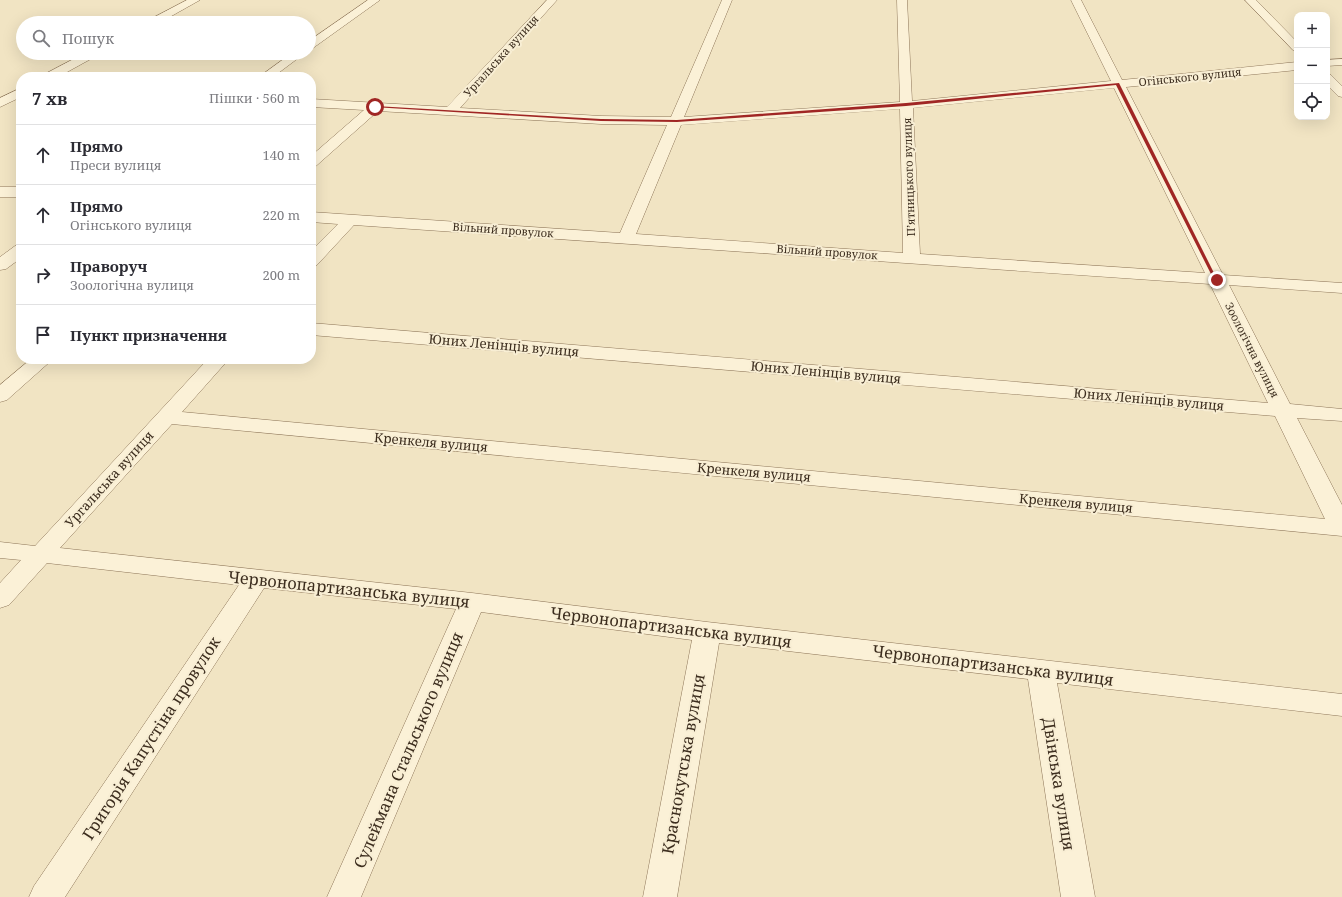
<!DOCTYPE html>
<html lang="uk">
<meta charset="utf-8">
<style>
:root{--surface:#fff;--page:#f2f2f3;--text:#2b2b33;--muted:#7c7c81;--line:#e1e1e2}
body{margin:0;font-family:"Noto Serif",serif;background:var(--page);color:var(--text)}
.controls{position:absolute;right:12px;top:12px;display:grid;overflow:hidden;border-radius:8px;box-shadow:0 4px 16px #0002}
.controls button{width:36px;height:36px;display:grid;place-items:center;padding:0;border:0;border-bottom:1px solid var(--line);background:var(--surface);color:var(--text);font:20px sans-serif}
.stop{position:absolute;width:12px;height:12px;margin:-9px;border:3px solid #a02624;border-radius:50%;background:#fff}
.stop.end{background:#a02624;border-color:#fff;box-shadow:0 1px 4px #0008}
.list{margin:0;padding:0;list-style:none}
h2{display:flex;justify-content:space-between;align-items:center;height:52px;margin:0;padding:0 16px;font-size:17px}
h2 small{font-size:13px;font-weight:400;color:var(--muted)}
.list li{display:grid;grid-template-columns:26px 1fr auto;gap:12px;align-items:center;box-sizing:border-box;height:60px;padding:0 16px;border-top:1px solid var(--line)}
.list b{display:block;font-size:15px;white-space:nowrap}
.list p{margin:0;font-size:13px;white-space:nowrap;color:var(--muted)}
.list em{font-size:13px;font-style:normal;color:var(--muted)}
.icon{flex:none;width:22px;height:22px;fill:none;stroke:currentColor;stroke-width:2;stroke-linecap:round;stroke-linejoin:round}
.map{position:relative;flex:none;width:1342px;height:897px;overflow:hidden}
.search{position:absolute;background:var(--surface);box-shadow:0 4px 16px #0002;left:16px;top:16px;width:300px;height:44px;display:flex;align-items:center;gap:10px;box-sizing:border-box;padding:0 14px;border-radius:22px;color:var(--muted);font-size:15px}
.panel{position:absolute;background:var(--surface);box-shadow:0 4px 16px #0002;left:16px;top:72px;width:300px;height:292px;border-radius:16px}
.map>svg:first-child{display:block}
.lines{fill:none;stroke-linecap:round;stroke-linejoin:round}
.minor-casing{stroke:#8d7558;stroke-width:1}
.minor{fill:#fbf1d7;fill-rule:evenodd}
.route{fill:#a02624}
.labels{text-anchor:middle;stroke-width:4;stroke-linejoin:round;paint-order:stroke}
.far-street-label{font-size:11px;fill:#3c2d1e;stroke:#f8eed4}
.street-label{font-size:13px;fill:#3c2d1e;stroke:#f8eed4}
.near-street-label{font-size:16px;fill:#3c2d1e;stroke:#f8eed4}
</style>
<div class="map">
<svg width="1342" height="897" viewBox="0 0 1342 897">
<rect width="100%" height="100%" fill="#f1e4c3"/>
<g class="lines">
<g class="minor-casing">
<g id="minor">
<path d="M187 0H200L159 23H146L147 21Z"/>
<path d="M368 0H380L313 48 309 49V41Z"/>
<path d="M547 0H557L460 108 601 116 671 117 722 0H732L684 117 900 102 897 0H907L912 101 1111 81 1071 0H1081L1122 80 1297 62V70L1126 87 1223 275 1342 283V293L1229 285 1290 404 1342 409V421L1297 418 1342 505V536L172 424 60 548 472 593 707 622 1342 694V716L1057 683 1095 897H1061L1028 679 719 643 677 897H643L692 640 481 612 361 897H327L456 609 264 588 65 897H29L34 886 239 585 47 563 9 605 0 608V583L21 560 0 558V542L35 546 208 359H229L182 412 1325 519 1275 416 311 335V323L1268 403 1210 284 354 225 317 265 311 266V251L338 224 311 222V212L620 233 667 125 601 124 378 111 316 166 311 167V156L364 110 311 107V99L447 107ZM1114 88 1205 273 920 254 913 108ZM900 109 903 253 636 234 681 125Z"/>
<path d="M1245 0H1256L1297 42V51L1293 50Z"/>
<path d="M85 53H100L98 55 58 77H43L45 74Z"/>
<path d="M292 53H305L273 77H259Z"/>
<path d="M1342 59V65L1327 66V60Z"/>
<path d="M1327 74 1331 75 1342 86V97L1338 96 1327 85Z"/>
<path d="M21 88V97L0 107V98Z"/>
<rect x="0" y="187" width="21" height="10"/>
<path d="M21 245V258L6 269 0 270V257L15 246Z"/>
<path d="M31 359H53L7 400 0 402V385Z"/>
</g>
</g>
<use href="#minor" class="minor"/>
</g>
<path class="route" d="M1119 83 1218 281 1214 280 1116 85 906 106 677 122 601 121 373 107 375 106 601 119 677 120 906 103Z"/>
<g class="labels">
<g class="far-street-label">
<text transform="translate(501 56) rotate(-48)" y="4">Ургальська вулиця</text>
<text transform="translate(1190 77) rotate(-6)" y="4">Огінського вулиця</text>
<text transform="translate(909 177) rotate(-92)" y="4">П’ятницького вулиця</text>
<text transform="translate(503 230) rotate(4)" y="4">Вільний провулок</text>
<text transform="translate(827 252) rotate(4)" y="4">Вільний провулок</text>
<text transform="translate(1252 350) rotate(63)" y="4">Зоологічна вулиця</text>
</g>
<g class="street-label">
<text transform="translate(504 345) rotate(5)" y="5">Юних Ленінців вулиця</text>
<text transform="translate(826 372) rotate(5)" y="5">Юних Ленінців вулиця</text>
<text transform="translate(1149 399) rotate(5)" y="5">Юних Ленінців вулиця</text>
<text transform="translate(431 442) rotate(5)" y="5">Кренкеля вулиця</text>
<text transform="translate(754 472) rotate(5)" y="5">Кренкеля вулиця</text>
<text transform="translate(109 479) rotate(-48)" y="5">Ургальська вулиця</text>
<text transform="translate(1076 503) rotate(5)" y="5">Кренкеля вулиця</text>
</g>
<g class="near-street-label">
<text transform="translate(349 589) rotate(6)" y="6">Червонопартизанська вулиця</text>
<text transform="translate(671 627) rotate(7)" y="6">Червонопартизанська вулиця</text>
<text transform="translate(993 665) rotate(7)" y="6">Червонопартизанська вулиця</text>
<text transform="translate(151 738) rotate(-57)" y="6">Григорія Капустіна провулок</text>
<text transform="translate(408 750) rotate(-67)" y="6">Сулеймана Стальського вулиця</text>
<text transform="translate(683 764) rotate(-80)" y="6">Краснокутська вулиця</text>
<text transform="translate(1059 784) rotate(81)" y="6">Двінська вулиця</text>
</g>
</g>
</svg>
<div class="controls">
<button>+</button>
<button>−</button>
<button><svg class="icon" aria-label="locate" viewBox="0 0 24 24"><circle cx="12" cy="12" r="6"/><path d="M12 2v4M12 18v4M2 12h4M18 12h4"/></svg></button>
</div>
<div class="stop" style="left:375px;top:107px"></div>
<div class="stop end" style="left:1217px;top:280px"></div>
<div class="search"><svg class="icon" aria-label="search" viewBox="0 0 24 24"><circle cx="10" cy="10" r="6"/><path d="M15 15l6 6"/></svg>Пошук</div>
<section class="panel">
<h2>7 хв<small>Пішки · 560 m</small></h2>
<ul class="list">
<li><svg class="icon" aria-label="ahead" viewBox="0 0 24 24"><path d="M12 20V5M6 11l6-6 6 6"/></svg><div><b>Прямо</b><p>Преси вулиця</p></div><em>140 m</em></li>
<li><svg class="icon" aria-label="ahead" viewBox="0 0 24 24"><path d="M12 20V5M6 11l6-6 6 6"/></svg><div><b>Прямо</b><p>Огінського вулиця</p></div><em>220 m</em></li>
<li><svg class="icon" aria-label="right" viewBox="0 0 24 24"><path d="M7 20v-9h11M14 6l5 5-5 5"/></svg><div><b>Праворуч</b><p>Зоологічна вулиця</p></div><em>200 m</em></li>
<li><svg class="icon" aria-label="arrive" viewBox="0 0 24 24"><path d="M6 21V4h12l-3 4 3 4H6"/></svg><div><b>Пункт призначення</b></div></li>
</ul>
</section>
</div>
